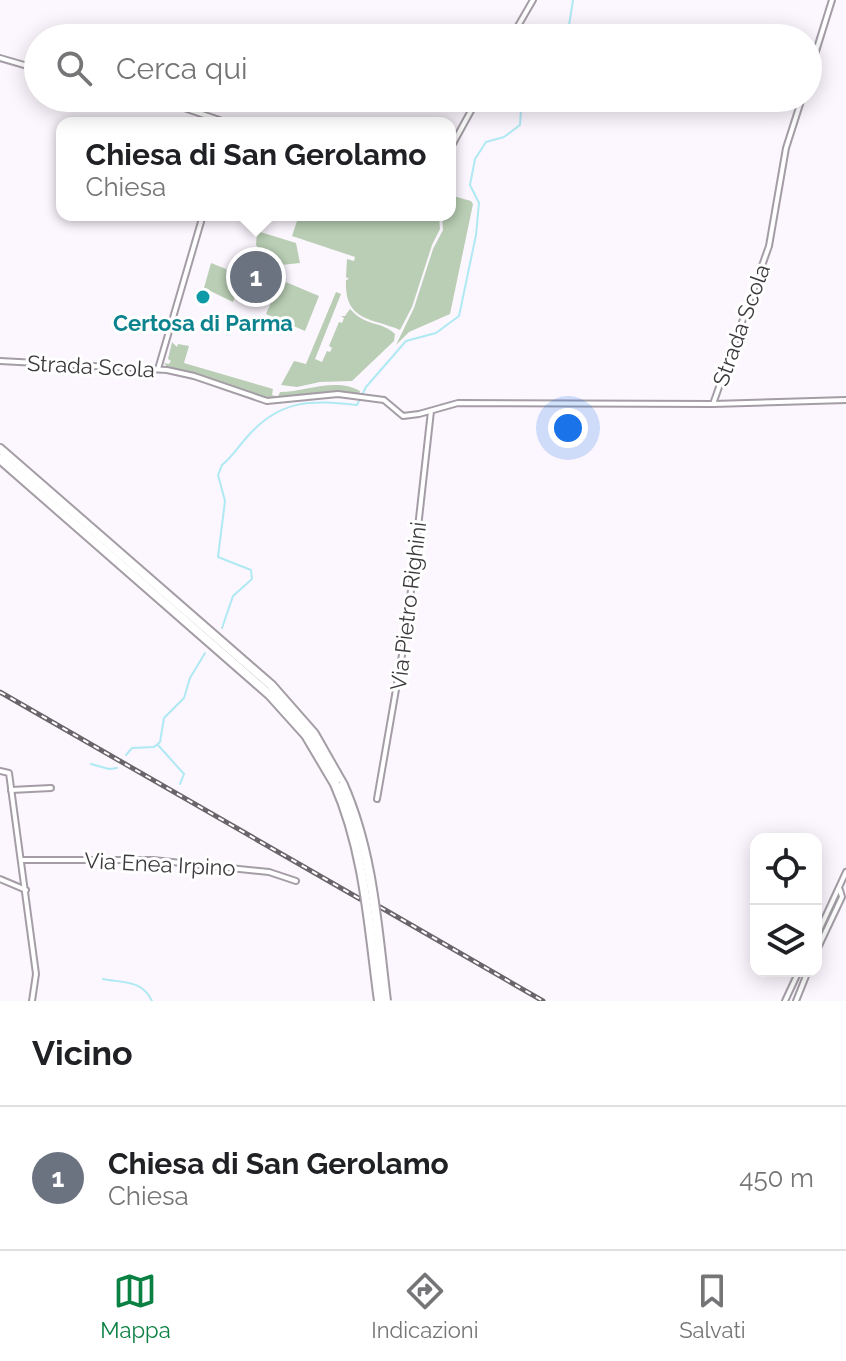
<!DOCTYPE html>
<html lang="it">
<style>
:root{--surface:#fff;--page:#f2f2f2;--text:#202124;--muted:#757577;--line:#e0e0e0;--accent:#0b8043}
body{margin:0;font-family:Raleway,sans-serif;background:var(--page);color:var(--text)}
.controls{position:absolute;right:24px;bottom:24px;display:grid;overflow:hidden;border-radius:16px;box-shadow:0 4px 20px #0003}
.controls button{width:72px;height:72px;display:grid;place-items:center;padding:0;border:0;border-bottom:2px solid var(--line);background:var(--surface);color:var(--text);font:40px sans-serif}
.you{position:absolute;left:568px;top:428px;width:28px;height:28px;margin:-20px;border:6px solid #fff;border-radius:50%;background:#1a73e8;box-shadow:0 0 0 12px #1a73e833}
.badge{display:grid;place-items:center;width:52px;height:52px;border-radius:50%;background:var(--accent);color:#fff;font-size:26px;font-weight:700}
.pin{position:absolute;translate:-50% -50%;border:4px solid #fff;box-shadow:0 2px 8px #0006}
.popup{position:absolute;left:56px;top:117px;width:400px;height:104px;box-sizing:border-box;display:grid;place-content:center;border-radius:16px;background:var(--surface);filter:drop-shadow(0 2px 6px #0005);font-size:26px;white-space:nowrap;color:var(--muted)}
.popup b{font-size:30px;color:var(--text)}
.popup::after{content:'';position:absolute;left:50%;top:100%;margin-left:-16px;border:16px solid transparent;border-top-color:var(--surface)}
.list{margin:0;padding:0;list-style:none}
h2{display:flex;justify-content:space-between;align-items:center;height:104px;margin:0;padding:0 32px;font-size:34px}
h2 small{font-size:26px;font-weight:400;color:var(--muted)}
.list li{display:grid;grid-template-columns:52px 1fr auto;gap:24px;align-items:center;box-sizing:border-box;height:144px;padding:0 32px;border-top:2px solid var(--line)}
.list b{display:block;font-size:30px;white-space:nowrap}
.list p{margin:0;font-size:26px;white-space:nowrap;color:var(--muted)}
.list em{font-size:26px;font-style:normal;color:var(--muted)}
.icon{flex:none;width:44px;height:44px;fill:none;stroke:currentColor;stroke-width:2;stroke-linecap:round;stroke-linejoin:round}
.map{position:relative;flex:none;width:846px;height:1001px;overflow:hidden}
.search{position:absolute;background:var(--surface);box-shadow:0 4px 20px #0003;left:24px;right:24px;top:24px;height:88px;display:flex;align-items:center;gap:20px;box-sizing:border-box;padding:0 28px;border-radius:44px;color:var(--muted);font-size:30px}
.sheet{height:248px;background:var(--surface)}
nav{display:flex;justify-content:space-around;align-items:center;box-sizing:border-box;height:112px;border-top:2px solid var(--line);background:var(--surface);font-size:22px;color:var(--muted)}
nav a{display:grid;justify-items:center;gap:4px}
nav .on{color:var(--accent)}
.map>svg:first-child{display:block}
.green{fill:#b9ceb4}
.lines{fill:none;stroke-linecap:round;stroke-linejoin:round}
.stream{stroke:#afe9f3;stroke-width:2}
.street-casing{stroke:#a49da6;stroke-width:8}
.highway-casing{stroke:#a49da6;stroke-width:12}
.street{stroke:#fff;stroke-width:4}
.highway{stroke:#fff;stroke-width:8}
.rail-casing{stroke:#69656a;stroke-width:5}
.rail{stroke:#fff;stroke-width:2;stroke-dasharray:6;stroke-linecap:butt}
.highway-bridge-casing{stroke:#a49da6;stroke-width:12;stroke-linecap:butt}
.highway-bridge{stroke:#fff;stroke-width:8}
.culture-dot{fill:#0f9aa8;stroke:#fff;stroke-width:3}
.labels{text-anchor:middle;stroke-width:6;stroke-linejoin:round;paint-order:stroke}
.culture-label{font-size:22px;font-weight:bold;fill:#0d838f;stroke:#fff}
.street-label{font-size:22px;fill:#3d3a3e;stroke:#fff}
</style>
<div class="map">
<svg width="846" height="1001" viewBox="0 0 846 1001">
<rect width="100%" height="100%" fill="#fcf6fe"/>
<g class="green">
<path d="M450 195 471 201 473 204 450 314 409 332 396 345 414 308 433 249 443 230 442 215H450Z"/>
<path d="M299 215H412L428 220 418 215H439L440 229 432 245 412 307 400 330C372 318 344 322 346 280L349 279 346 277 347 259 354 261 355 257 292 236Z"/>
<path d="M257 231 296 243 300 263 272 266 256 245Z"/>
<path d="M211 263 226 269 238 288 233 302 204 288Z"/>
<path d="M281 280 319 296 305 331 266 314Z"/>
<path d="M336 292 341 294 315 359 322 362 327 351 330 352 332 348 329 346 339 322 342 323 344 318 341 316H345L350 309C366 327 382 321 395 334L394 341 352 381 320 382 297 387 281 385 294 361 306 364Z"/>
<path d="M172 342 177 347 178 344 189 346 184 363 273 389 272 395 278 397 280 392C305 392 336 377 360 391L359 395 327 392 270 400 168 368 164 363 169 364 171 361 168 359Z"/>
</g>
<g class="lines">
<g class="stream">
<path d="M567 38 573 0"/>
<path d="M222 628 233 596 252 579 251 570 218 557 225 501 218 475 222 465C232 457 238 447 247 437 280 399 311 400 357 405L366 387 406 341 436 333 459 316 476 235 479 203 470 185 475 159 486 142 504 137 520 125 521 109 531 98"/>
<path d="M158 745 184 774 180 784"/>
<path d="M126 755 132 748 154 747 160 742 164 718 184 698 190 678 205 653"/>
<path d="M91 764 109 769 117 768"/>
<path d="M103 979C124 983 142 980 152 1001"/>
</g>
<g class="street-casing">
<g id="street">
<path d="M511 38 533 0"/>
<path d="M0 58 38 69"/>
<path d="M808 77 832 0"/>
<path d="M155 98 228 123"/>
<path d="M450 149 478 98"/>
<path d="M0 361 167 370 194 376 267 401 338 394 384 400 403 416 419 414 458 403 713 404 769 246 786 148 802 98"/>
<path d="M158 369 203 215"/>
<path d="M713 404 846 400"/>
<path d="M0 771 9 773 36 974 32 1001"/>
<path d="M11 790 51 788"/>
<path d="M377 799 407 626 431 411"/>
<path d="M21 860H153L269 872 296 881"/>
<path d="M0 879 26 890"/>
<path d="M816 937 846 872"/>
<path d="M816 952 842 897 840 890"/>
<path d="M785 1001 799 971"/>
<path d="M796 1001 808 971"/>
</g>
</g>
<g class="highway-casing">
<g id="highway">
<path d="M0 449 271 685 314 734 343 785"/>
<path d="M0 459 270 695 306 735 335 784"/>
</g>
</g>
<use href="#street" class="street"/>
<use href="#highway" class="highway"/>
<g class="rail-casing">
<g id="rail">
<path d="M0 692 360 899"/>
<path d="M380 907 543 1001"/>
</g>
</g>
<use href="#rail" class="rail"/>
<g class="highway-bridge-casing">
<g id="highway-bridge">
<path d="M335 784C365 852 369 928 379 1001"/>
<path d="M343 785C373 853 377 928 386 1001"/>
</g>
</g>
<use href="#highway-bridge" class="highway-bridge"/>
</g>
<circle class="culture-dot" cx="203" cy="297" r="8"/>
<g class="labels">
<g class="culture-label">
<text x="203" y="331">Certosa di Parma</text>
</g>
<g class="street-label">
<text transform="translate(741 325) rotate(-70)" y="8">Strada Scola</text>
<text transform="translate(91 366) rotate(3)" y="8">Strada Scola</text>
<text transform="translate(408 606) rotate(-83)" y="8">Via Pietro Righini</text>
<text transform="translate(160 864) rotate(3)" y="8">Via Enea Irpino</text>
</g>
</g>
</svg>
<div class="controls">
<button><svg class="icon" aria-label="locate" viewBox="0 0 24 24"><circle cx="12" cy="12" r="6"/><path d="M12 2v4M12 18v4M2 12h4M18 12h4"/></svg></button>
<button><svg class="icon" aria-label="layers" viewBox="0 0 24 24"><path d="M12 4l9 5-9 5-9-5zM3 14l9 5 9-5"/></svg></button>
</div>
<div class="you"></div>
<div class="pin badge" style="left:256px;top:277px;background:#6b7280">1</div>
<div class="popup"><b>Chiesa di San Gerolamo</b>Chiesa</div>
<div class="search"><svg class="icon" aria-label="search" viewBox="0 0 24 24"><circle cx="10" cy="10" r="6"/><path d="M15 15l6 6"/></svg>Cerca qui</div>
</div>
<section class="sheet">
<h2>Vicino<small></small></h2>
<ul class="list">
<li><span class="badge" style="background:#6b7280">1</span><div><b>Chiesa di San Gerolamo</b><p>Chiesa</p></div><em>450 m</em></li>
</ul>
</section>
<nav>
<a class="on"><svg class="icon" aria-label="map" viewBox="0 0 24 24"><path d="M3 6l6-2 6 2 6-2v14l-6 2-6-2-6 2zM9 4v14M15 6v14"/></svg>Mappa</a>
<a><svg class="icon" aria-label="directions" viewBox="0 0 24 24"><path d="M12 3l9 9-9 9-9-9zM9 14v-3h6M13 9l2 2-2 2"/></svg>Indicazioni</a>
<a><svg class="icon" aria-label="saved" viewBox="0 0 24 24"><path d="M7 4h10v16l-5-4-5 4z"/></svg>Salvati</a>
</nav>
